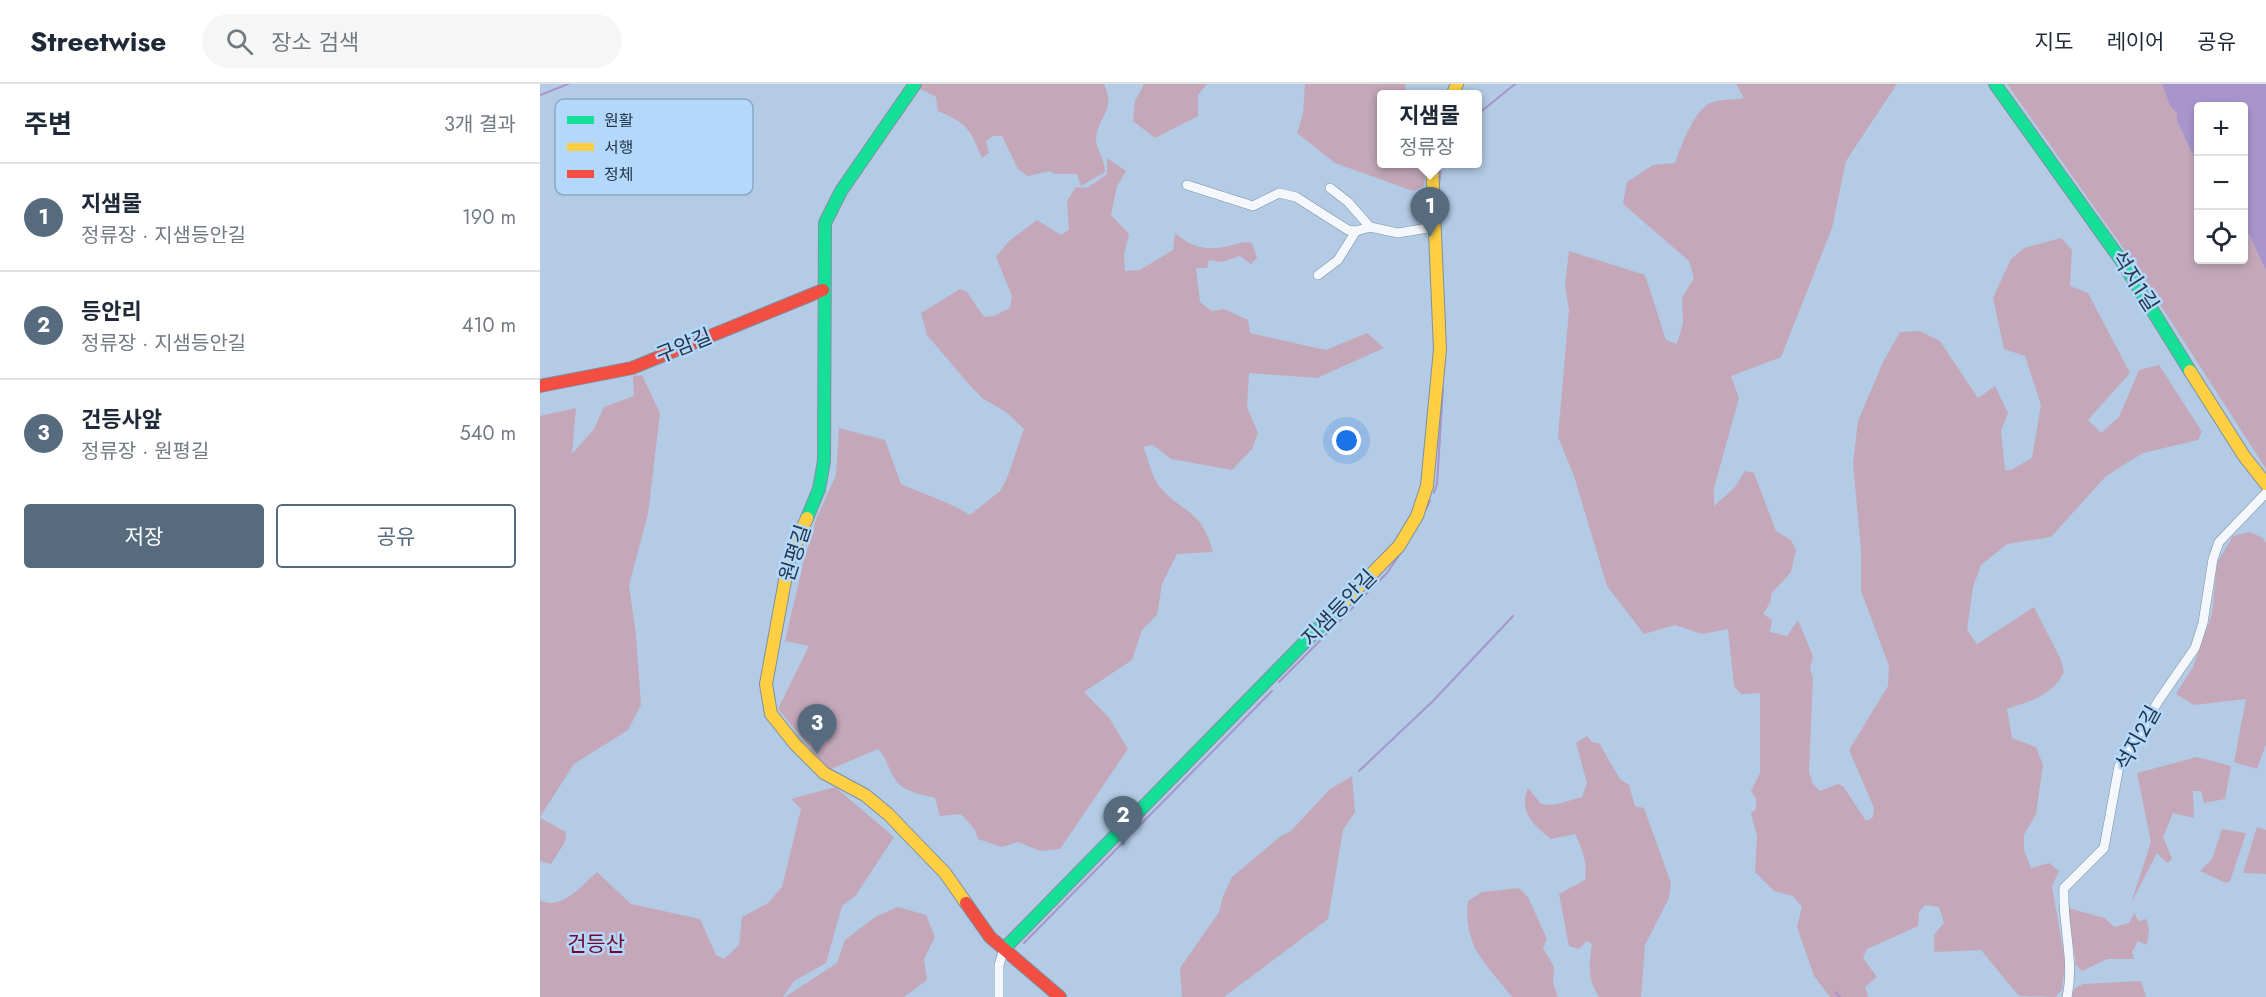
<!DOCTYPE html>
<html lang="ko">
<meta charset="utf-8">
<style>
:root{--surface:#fff;--page:#f6f6f7;--text:#1f2937;--muted:#747a83;--line:#e0e1e3;--accent:#576b7f}
body{margin:0;font-family:Jost,"Noto Sans KR",sans-serif;background:var(--page);color:var(--text)}
.controls{position:absolute;right:18px;top:18px;display:grid;overflow:hidden;border-radius:6px;box-shadow:0 3px 9px #0003}
.controls button{width:54px;height:54px;display:grid;place-items:center;padding:0;border:0;border-bottom:2px solid var(--line);background:var(--surface);color:var(--text);font:30px sans-serif}
.you{position:absolute;left:807px;top:357px;width:21px;height:21px;margin:-15px;border:4px solid #fff;border-radius:50%;background:#1a73e8;box-shadow:0 0 0 9px #1a73e833}
.badge{display:grid;place-items:center;width:39px;height:39px;border-radius:50%;background:var(--accent);color:#fff;font-size:20px;font-weight:700}
.pin{position:absolute;translate:-50% -50px;filter:drop-shadow(0 2px 3px #0008)}
.pin::after{content:'';position:absolute;top:32px;width:21px;height:18px;background:inherit;clip-path:polygon(0 0,100% 0,50% 100%)}
.popup{position:absolute;left:837px;top:6px;width:105px;height:78px;box-sizing:border-box;display:grid;place-content:center;border-radius:6px;background:var(--surface);filter:drop-shadow(0 2px 4px #0005);font-size:20px;white-space:nowrap;color:var(--muted)}
.popup b{font-size:22px;color:var(--text)}
.popup::after{content:'';position:absolute;left:50%;top:100%;margin-left:-12px;border:12px solid transparent;border-top-color:var(--surface)}
.list{margin:0;padding:0;list-style:none}
h2{display:flex;justify-content:space-between;align-items:center;height:78px;margin:0;padding:0 24px;font-size:26px}
h2 small{font-size:20px;font-weight:400;color:var(--muted)}
.list li{display:grid;grid-template-columns:39px 1fr auto;gap:18px;align-items:center;box-sizing:border-box;height:108px;padding:0 24px;border-top:2px solid var(--line)}
.list b{display:block;font-size:22px;white-space:nowrap}
.list p{margin:0;font-size:20px;white-space:nowrap;color:var(--muted)}
.list em{font-size:20px;font-style:normal;color:var(--muted)}
.actions{display:flex;gap:12px;padding:18px 24px}
.actions a{flex:1;padding:14px 0;border:2px solid var(--accent);border-radius:6px;text-align:center;font-size:21px;color:var(--accent)}
.actions .main{background:var(--accent);color:#fff}
.icon{flex:none;width:33px;height:33px;fill:none;stroke:currentColor;stroke-width:2;stroke-linecap:round;stroke-linejoin:round}
.map{position:relative;flex:none;width:1726px;height:913px;overflow:hidden}
header{display:flex;align-items:center;gap:36px;box-sizing:border-box;height:84px;padding:0 30px;background:var(--surface);border-bottom:2px solid var(--line)}
header strong{font-size:28px}
nav{display:flex;gap:33px;margin-inline-start:auto;font-size:21px}
.search{width:420px;height:54px;background:var(--page);display:flex;align-items:center;gap:15px;box-sizing:border-box;padding:0 21px;border-radius:33px;color:var(--muted);font-size:22px}
main{display:flex}
aside{flex:1;background:var(--surface)}
.map>svg:first-child{display:block}
.green{fill:#c4a8ba}
.water{fill:#a895cc}
.lines{fill:none;stroke-linecap:round;stroke-linejoin:round}
.stream{stroke:#a895cc;stroke-width:2}
.street-casing{stroke:#7d90a3;stroke-width:10}
.fast-casing{stroke:#7d90a3;stroke-width:14}
.slow-casing{stroke:#7d90a3;stroke-width:14}
.jam-casing{stroke:#7d90a3;stroke-width:14}
.street{stroke:#f4f7fb;stroke-width:9}
.fast{stroke:#16e098;stroke-width:12}
.slow{stroke:#ffcf43;stroke-width:12}
.jam{stroke:#f24e42;stroke-width:12}
.labels{text-anchor:middle;stroke-width:5;stroke-linejoin:round;paint-order:stroke}
.street-label{font-size:21px;fill:#253749;stroke:#b4d8fc}
.park-label{font-size:21px;fill:#70082d;stroke:#b4d8fc}
.key{fill:#b4d8fc;stroke:#89a8c6;stroke-width:1.5}
.key-label{font-size:16px;fill:#253749}
</style>
<header>
<strong>Streetwise</strong>
<div class="search"><svg class="icon" aria-label="search" viewBox="0 0 24 24"><circle cx="10" cy="10" r="6"/><path d="M15 15l6 6"/></svg>장소 검색</div>
<nav><a>지도</a><a>레이어</a><a>공유</a></nav>
</header>
<main>
<aside>
<h2>주변<small>3개 결과</small></h2>
<ul class="list">
<li><span class="badge">1</span><div><b>지샘물</b><p>정류장 · 지샘등안길</p></div><em>190 m</em></li>
<li><span class="badge">2</span><div><b>등안리</b><p>정류장 · 지샘등안길</p></div><em>410 m</em></li>
<li><span class="badge">3</span><div><b>건등사앞</b><p>정류장 · 원평길</p></div><em>540 m</em></li>
</ul>
<div class="actions"><a class="main">저장</a><a>공유</a></div>
</aside>
<div class="map">
<svg width="1726" height="913" viewBox="0 0 1726 913">
<rect width="100%" height="100%" fill="#b3cbe4"/>
<g class="green">
<path d="M379 0H564C577 28 557 32 556 56 556 64 565 75 565 88L541 102 537 90H515L510 87 488 92 478 85 462 52H453L446 57 449 69 442 74C430 45 428 40 398 27L396 13 377 3Z"/>
<path d="M604 0H667L658 11V32L615 54 593 37 595 17Z"/>
<path d="M765 0H865L866 10H842V80H886L884 102 873 107 795 79 757 49 763 30Z"/>
<path d="M1196 0H1357L1306 77 1292 144 1241 273 1191 292 1199 314 1174 404V422L1195 403 1205 387 1214 389 1236 447 1251 456 1256 466 1251 488 1231 510V517L1223 530 1232 536 1230 548 1247 552 1258 536 1273 572 1270 585 1273 594 1269 688 1273 700 1280 707 1298 700 1303 702 1326 737 1333 733 1334 724 1309 666 1348 602 1349 582 1321 507V467L1313 380 1318 337 1343 278 1360 248 1380 247 1400 257 1438 314 1455 302 1468 329 1461 347 1465 386H1471L1492 374 1501 321 1485 272 1464 265 1453 214 1471 175 1484 164 1521 154 1532 166 1530 202 1548 209 1590 289 1548 336 1561 349 1579 333 1599 286 1619 281 1662 348 1658 356 1603 369 1566 392 1511 453 1467 460 1441 481 1433 503 1427 546 1437 560 1494 523 1521 576 1524 589C1509 613 1493 616 1467 625L1472 654 1496 663 1503 681 1496 730 1484 751V766L1491 784 1509 779 1519 787 1512 802 1525 878 1522 906 1515 913 1479 912 1441 866 1394 868V851L1404 839 1399 823 1385 821 1379 828 1378 842 1327 865 1323 874 1337 893 1325 903 1328 913H1290L1274 892 1257 843 1262 823 1253 812 1234 807 1215 788 1217 752 1211 729 1216 725V715L1211 707 1220 689V609L1201 610 1194 602 1188 545 1162 550 1135 541 1104 550 1067 502 1034 392 1018 353 1029 226 1025 201 1029 167 1105 191 1126 256 1137 260 1143 239 1142 214 1154 194 1149 177 1083 120 1087 98 1113 81 1135 79C1140 64 1155 24 1171 19 1180 15 1193 16 1204 14Z"/>
<path d="M1467 0H1622L1630 22 1638 29 1637 37 1658 82V176H1704V150H1709L1726 185V385L1591 175Z"/>
<path d="M567 74 586 87 577 102 571 131 589 150 584 171 585 187 600 186 633 166 635 149C652 164 667 167 689 162 698 160 703 157 712 159L717 174 711 180 700 172 682 178 669 176 667 184H656L660 218 672 227 684 225 708 236 710 249 786 266 827 249 844 264 777 294 709 289 707 323 718 349 712 365 692 386 631 375 613 361 603 363C609 375 611 393 620 403 644 431 661 424 673 468L637 470 622 500 617 531 602 546 592 576 544 608 570 635 588 665 520 765 500 767 478 758 462 763 438 755 435 746 421 730 400 732 395 714C382 710 362 708 355 695 348 685 347 674 338 665L289 686 238 625 269 562 245 557 264 476 277 433 296 391 299 344 345 356 361 400C385 411 408 417 430 431L460 407 467 394 484 345 466 328 442 314 426 297 387 251 381 229 420 205 427 208 444 233 454 232 470 224 472 212 456 173 469 157 497 136 521 151 529 146 527 117 536 103 547 104 567 90Z"/>
<path d="M102 291 120 329 108 430 89 501 96 551 101 621 88 646 34 680 0 733V332L36 324 32 370 54 345 64 323 94 312 93 292Z"/>
<path d="M1710 448 1723 454 1726 459V660L1717 685 1694 678 1706 615 1654 621 1636 610 1653 583 1672 530 1677 479 1693 452Z"/>
<path d="M1047 652 1052 658 1059 659 1080 695 1089 701 1095 722 1104 724 1131 799 1129 814 1105 861 1101 913H1059C1047 894 1049 882 1052 860L1047 857 1039 865 1029 862 1019 810 1045 796C1048 780 1042 764 1035 750L1011 755C994 742 978 727 988 704L1001 720C1019 723 1024 717 1042 713L1047 699 1036 659Z"/>
<path d="M1657 673 1691 682 1685 715 1664 719 1661 707H1653L1654 734 1633 729 1623 753 1632 775 1627 779 1617 769 1591 819 1611 758 1597 689Z"/>
<path d="M812 692 815 728 803 746 788 835 684 913H642L640 884 679 828 683 812 692 793 741 752 751 747 790 705Z"/>
<path d="M295 703 354 753 316 811 302 822 286 879 254 897 243 913H0V816C21 828 43 800 57 788L91 820 160 835 176 871 184 875 199 861 202 833 228 819 242 803 261 725 251 715Z"/>
<path d="M0 734 26 748 25 758 11 780 0 777Z"/>
<path d="M1717 743 1726 746V790L1703 789Z"/>
<path d="M1682 745 1706 749 1690 797 1686 799 1660 787 1672 775Z"/>
<path d="M979 804 988 813 1007 855 1003 864 1014 883 1013 899 1018 913H972C945 878 923 863 928 817L942 808Z"/>
<path d="M358 823 386 831 395 853 384 875 387 896 364 913H245L297 879 305 856 335 833Z"/>
<path d="M1528 824 1565 834 1574 843 1589 839 1594 829 1599 837 1606 835 1609 845 1607 861 1598 857 1592 868 1594 875H1567L1542 887 1536 881Z"/>
<path d="M1601 897 1606 913H1532L1535 904 1543 900Z"/>
</g>
<path class="water" d="M1622 0H1726V186L1709 150H1704V22H1658V82L1637 37V29L1630 22Z"/>
<g class="lines">
<g class="stream">
<path d="M0 11 28 0"/>
<path d="M938 30 975 0"/>
<path d="M899 101 901 80"/>
<path d="M903 206 905 254"/>
<path d="M894 409 897 400 903 304"/>
<path d="M872 452 890 417"/>
<path d="M739 598 847 489 862 467"/>
<path d="M819 687 893 617 973 532"/>
<path d="M484 859 732 607"/>
<path d="M1295 908 1300 913"/>
</g>
<g class="street-casing">
<g id="street">
<path d="M647 101 713 122 739 109 756 113 808 146 816 147 830 143 858 149 894 143"/>
<path d="M790 104 808 118 830 143"/>
<path d="M778 191 798 176 816 147"/>
<path d="M459 913V881L464 865"/>
<path d="M1527 913C1535 877 1522 840 1524 804L1564 764 1579 682 1619 616 1655 564 1663 539 1673 475 1679 458 1726 409"/>
</g>
</g>
<g class="fast-casing">
<g id="fast">
<path d="M1455 0 1583 179 1650 287"/>
<path d="M267 434 279 405 284 377 285 139 301 107 375 0"/>
<path d="M464 865 803 519"/>
</g>
</g>
<g class="slow-casing">
<g id="slow">
<path d="M913 10 917 0"/>
<path d="M1650 287 1704 372 1726 400"/>
<path d="M267 434 249 475 226 600 231 630 255 660 284 689 325 711 348 730 405 789 426 819"/>
<path d="M803 519 859 462 877 432 887 402 900 265 892 80"/>
</g>
</g>
<g class="jam-casing">
<g id="jam">
<path d="M0 302 92 284 283 206"/>
<path d="M426 819 450 853 520 913"/>
</g>
</g>
<use href="#street" class="street"/>
<use href="#fast" class="fast"/>
<use href="#slow" class="slow"/>
<use href="#jam" class="jam"/>
</g>
<g class="labels">
<g class="street-label">
<text transform="translate(1595 197) rotate(57)" y="7">석지1길</text>
<text transform="translate(144 262) rotate(-22)" y="7">구암길</text>
<text transform="translate(255 469) rotate(-72)" y="7">원평길</text>
<text transform="translate(799 524) rotate(-46)" y="7">지샘등안길</text>
<text transform="translate(1598 654) rotate(-61)" y="7">석지2길</text>
</g>
<g class="park-label">
<text x="56" y="867">건등산</text>
</g>
</g>
<rect x="15" y="15" width="198" height="96" rx="9" class="key"/>
<rect x="27" y="32" width="27" height="8" fill="#16e098"/>
<rect x="27" y="59" width="27" height="8" fill="#ffcf43"/>
<rect x="27" y="86" width="27" height="8" fill="#f24e42"/>
<g class="key-label">
<text x="64" y="42">원활</text>
<text x="64" y="69">서행</text>
<text x="64" y="96">정체</text>
</g>
</svg>
<div class="controls">
<button>+</button>
<button>−</button>
<button><svg class="icon" aria-label="locate" viewBox="0 0 24 24"><circle cx="12" cy="12" r="6"/><path d="M12 2v4M12 18v4M2 12h4M18 12h4"/></svg></button>
</div>
<div class="you"></div>
<div class="pin badge" style="left:890px;top:153px">1</div>
<div class="popup"><b>지샘물</b>정류장</div>
<div class="pin badge" style="left:583px;top:762px">2</div>
<div class="pin badge" style="left:277px;top:670px">3</div>
</div>
</main>
